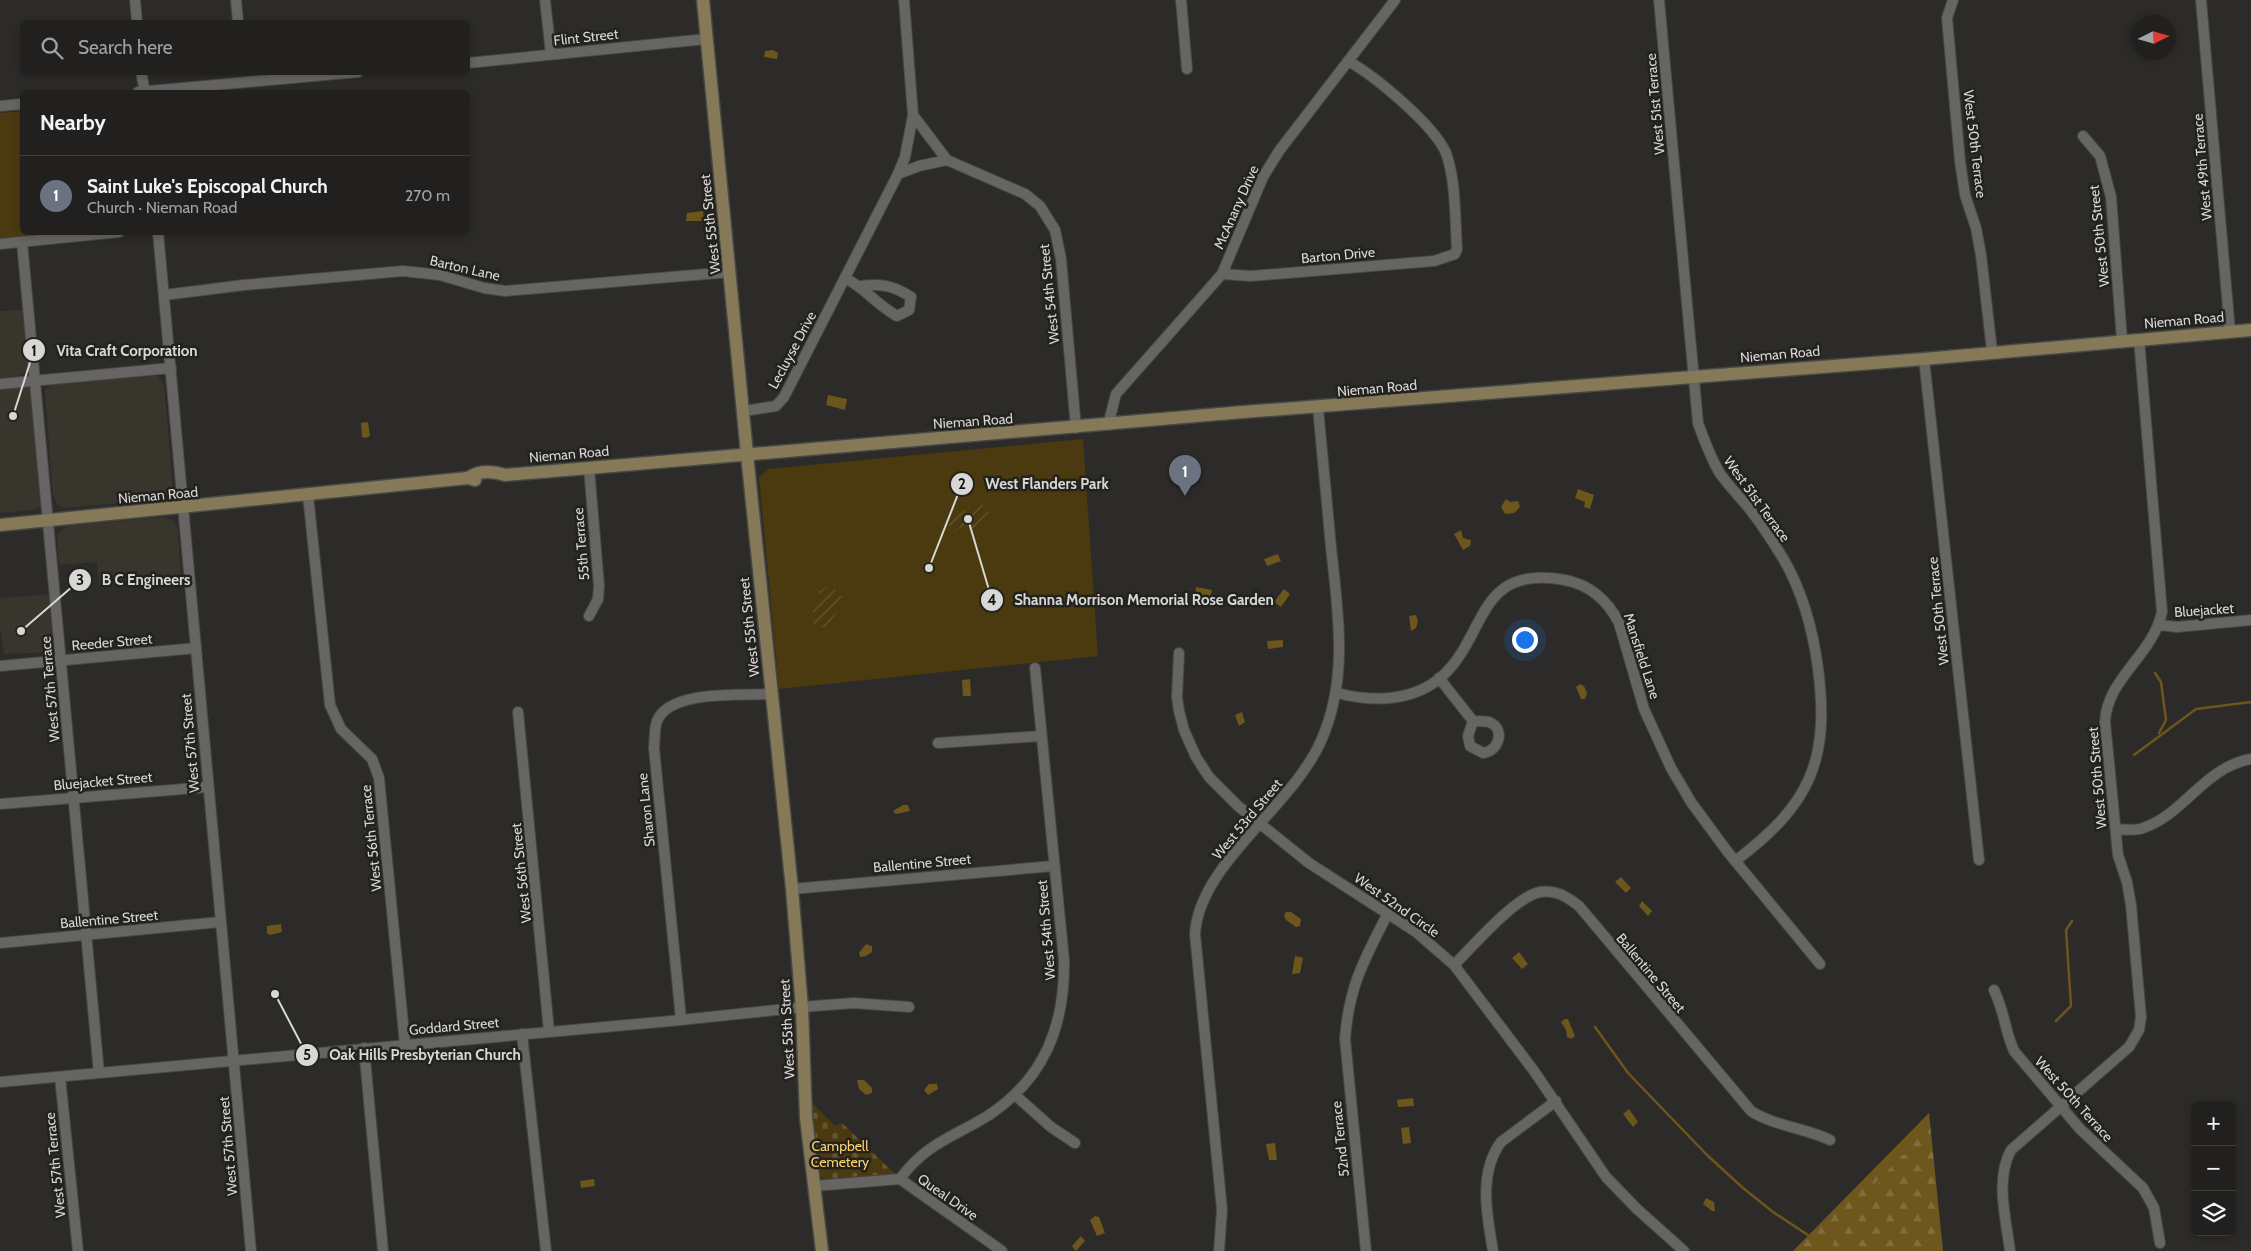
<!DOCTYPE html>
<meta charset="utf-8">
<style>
:root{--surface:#21201f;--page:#292828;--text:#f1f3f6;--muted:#a2a3a4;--line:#3e3e3d;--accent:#dfb034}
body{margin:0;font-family:Cabin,sans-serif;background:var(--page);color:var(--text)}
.controls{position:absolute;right:15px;bottom:15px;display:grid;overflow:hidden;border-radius:8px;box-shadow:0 2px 8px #0003}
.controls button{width:45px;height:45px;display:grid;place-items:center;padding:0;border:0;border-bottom:1px solid var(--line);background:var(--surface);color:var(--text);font:25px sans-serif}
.compass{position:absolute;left:2131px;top:15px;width:45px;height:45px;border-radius:50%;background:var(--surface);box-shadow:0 2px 8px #0003;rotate:85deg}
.you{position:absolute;left:1524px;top:639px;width:18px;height:18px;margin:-12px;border:4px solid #fff;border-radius:50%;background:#1a73e8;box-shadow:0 0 0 8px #1a73e833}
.badge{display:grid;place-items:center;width:32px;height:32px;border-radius:50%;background:var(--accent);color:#fff;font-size:16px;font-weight:700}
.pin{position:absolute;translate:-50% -41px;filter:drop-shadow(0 1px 2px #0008)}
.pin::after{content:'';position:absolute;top:26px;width:18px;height:15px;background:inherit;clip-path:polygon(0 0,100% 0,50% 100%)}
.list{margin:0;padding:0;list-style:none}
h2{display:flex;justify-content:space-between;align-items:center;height:65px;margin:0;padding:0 20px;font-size:21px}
h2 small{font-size:16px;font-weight:400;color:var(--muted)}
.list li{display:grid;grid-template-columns:32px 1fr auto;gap:15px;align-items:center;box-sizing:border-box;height:80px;padding:0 20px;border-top:1px solid var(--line)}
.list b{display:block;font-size:19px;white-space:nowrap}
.list p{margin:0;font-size:16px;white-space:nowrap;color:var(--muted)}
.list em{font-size:16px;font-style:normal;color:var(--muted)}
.icon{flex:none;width:28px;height:28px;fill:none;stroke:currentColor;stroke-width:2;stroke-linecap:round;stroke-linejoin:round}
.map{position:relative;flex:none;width:2251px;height:1251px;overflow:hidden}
.search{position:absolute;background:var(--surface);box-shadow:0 2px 8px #0003;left:20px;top:20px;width:450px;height:55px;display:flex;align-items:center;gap:12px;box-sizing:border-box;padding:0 18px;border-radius:8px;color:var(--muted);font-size:19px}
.panel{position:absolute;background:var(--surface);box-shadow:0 2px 8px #0003;left:20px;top:90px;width:450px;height:145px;border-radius:8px}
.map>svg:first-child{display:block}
.built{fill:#38352d}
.forest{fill:url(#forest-firs)}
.cemetery{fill:url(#cemetery-stones)}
.park{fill:#4b3a0f}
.garden{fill:url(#garden-furrows)}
.water{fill:#6d561c}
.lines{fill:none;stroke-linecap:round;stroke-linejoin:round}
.stream{stroke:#6d561c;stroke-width:2.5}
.street-casing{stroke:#474745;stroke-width:12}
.secondary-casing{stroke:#474745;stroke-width:15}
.street{stroke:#666563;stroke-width:10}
.secondary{stroke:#867958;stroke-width:12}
.labels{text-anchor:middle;stroke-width:5;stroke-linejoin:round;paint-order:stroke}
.street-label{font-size:14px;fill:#d7d7d5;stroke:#23221f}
.park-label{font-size:14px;fill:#fdd16a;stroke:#23221f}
.leader{fill:none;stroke:#d7d7d5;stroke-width:2}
.callout-dot{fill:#d7d7d5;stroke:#23221f;stroke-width:2}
.mark-label{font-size:15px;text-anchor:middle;font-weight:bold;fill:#111}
.callout-label{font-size:15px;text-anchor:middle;font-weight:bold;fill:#d7d7d5;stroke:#23221f;stroke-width:5;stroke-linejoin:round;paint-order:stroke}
</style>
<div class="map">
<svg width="2251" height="1251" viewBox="0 0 2251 1251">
<defs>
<pattern id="forest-firs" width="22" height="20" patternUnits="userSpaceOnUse" patternTransform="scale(1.25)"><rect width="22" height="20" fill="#6e571d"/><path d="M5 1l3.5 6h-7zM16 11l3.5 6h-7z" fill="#826e3d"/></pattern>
<pattern id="cemetery-stones" width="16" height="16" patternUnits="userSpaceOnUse" patternTransform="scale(1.25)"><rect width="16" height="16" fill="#4b3a0f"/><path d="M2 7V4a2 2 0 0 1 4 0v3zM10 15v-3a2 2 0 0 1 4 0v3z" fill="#645631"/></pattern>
<pattern id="garden-furrows" width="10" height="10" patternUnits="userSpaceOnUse" patternTransform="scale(1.25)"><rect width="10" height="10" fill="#4b3a0f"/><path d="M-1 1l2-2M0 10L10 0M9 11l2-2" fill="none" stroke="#645631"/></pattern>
</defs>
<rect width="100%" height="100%" fill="#2c2b29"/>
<g class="built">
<path d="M24 310 28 364 27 370 18 376 0 378V311Z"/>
<path d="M150 375 158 376 164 385 173 487 171 494 164 499 65 508 58 505 53 496 45 390 54 384Z"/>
<path d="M27 387 31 389 42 504 34 510 0 513V389Z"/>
<path d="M164 517 174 521 178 529 181 579 99 586 97 562 59 565 57 535 67 526Z"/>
<path d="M52 594 55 648 51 652 4 654 0 628V598Z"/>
</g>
<path class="forest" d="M1929 1113 1943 1251H1793Z"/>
<path class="cemetery" d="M810 1101 835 1126 842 1123 895 1174 824 1179 818 1174Z"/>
<g class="park">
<path d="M22 111V232L68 233 0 239V113Z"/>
<path d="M1083 439 1098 656 779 689 759 477 769 469Z"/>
</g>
<g class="garden">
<path d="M981 503 989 512 987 520 961 535 960 527 954 533 947 521 948 518C961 514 969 506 981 503Z"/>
<path d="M827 586 836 589 834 593 845 598 828 627H819L813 623V603L821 598 818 593Z"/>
</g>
<g class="water">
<path d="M773 50 778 53 777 59 764 57 765 51Z"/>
<path d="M703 211 704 221H686L687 213Z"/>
<path d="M828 395 847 399 845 410 826 405Z"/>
<path d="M368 422 370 436 365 438 362 437 361 423Z"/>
<path d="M1578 489 1594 495 1590 509 1584 507 1585 502 1575 498Z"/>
<path d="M1506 499 1510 502 1518 501 1520 507 1514 513 1505 514 1501 507Z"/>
<path d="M1461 530 1463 538 1471 540 1470 546 1463 550 1454 534Z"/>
<path d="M1278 554 1281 561 1267 566 1264 559Z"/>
<path d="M1196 587 1212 590 1210 598 1195 595Z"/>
<path d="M1284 589 1290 594 1281 607 1274 602Z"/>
<path d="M1416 615 1418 621 1416 628 1411 631 1409 616Z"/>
<path d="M1283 640V647L1268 649 1267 641Z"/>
<path d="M970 679 971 696H963L962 680Z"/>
<path d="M1580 684 1584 686 1587 693 1585 699H1581L1576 687Z"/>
<path d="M1242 712 1245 722 1239 726 1235 715Z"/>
<path d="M903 805H908L910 811 896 814 893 811Z"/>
<path d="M1621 877 1631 888 1626 893 1615 882Z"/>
<path d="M1642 901 1652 911 1648 916 1639 906Z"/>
<path d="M1286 912H1291L1301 919 1300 926 1296 927 1286 920 1284 915Z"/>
<path d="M281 924 282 932 270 935 267 933V926Z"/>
<path d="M866 944 872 946V952L866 956 860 957 859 953Z"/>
<path d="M1519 952 1528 964 1522 969 1512 958Z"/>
<path d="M1295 956 1303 958 1300 973 1292 974Z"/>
<path d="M1565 1019H1568L1575 1036 1571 1039 1567 1037 1566 1030 1561 1022Z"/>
<path d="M857 1080H864L872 1088V1093L866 1095 859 1089Z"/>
<path d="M929 1084H937L938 1089 928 1095 924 1090Z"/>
<path d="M1413 1098 1414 1106 1398 1107 1397 1100Z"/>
<path d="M1629 1109 1638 1122 1633 1127 1623 1114Z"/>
<path d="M1409 1127 1411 1143 1403 1144 1401 1128Z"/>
<path d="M1275 1143 1277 1160H1269L1266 1144Z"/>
<path d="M594 1179 595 1186 581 1188 580 1181Z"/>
<path d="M1706 1198 1714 1202 1715 1211H1712L1703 1204Z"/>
<path d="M1095 1216 1099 1217 1105 1233 1097 1236 1090 1220Z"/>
<path d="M1081 1236 1085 1241 1076 1251 1072 1246Z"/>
</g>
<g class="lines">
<g class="stream">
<path d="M2155 673 2161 682 2166 720 2159 733"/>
<path d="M2134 755 2196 709 2251 702"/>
<path d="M2056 1021 2071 1006 2066 930 2072 921"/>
<path d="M1595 1027 1628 1073 1707 1155 1743 1188 1773 1212 1832 1251"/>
<path d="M1830 1250 1837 1226 1859 1207 1898 1155 1928 1147"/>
</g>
<g class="street-casing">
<g id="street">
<path d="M135 0 137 22"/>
<path d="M236 0 238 22"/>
<path d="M545 0 551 54"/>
<path d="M904 0 913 115 947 160 1025 194 1040 206 1055 230 1061 259 1076 428"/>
<path d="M1181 0 1187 69"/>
<path d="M1659 0 1698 423C1704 440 1710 456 1719 472 1727 484 1738 495 1748 507 1761 523 1773 542 1784 560 1803 593 1813 631 1818 668 1830 761 1810 805 1735 861"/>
<path d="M1953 0 1947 18 1960 161 1965 195 1976 228 1981 255 1992 351"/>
<path d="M2201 0 2230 331"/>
<path d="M468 63 706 39"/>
<path d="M141 72 145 92"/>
<path d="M138 92 358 72"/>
<path d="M0 106 22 104"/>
<path d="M2083 136 2100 156 2111 197 2122 340"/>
<path d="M898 174 919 166 947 160"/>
<path d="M158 232 251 1251"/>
<path d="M22 242 99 1073"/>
<path d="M0 244 119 232"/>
<path d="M1222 274 1251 276 1434 261 1455 254 1457 249C1455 220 1456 180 1446 153 1434 125 1375 76 1348 61"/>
<path d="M845 278C865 288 877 305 897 316L909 310 911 297C894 286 881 283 861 286"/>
<path d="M164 295 244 285 403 271 440 275 484 288 505 291 730 272"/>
<path d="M1924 359 1979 860"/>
<path d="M0 384 171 368"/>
<path d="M744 411 776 406 784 397 898 174 905 157 913 115"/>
<path d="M1108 425 1116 394 1222 274 1263 177 1279 151 1395 0"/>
<path d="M589 468 599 586 598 599 589 616"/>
<path d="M308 495 330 705 341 729 372 759 379 778 405 1044"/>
<path d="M2159 625 2177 627 2251 620"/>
<path d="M1179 653 1177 697 1179 711 1184 730 1196 757 1209 777 1238 806 1309 863 1416 932 1454 965 1534 1071 1606 1177 1637 1209 1684 1251"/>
<path d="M0 666 196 648"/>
<path d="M1439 678 1473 721"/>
<path d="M1337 693C1371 702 1410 702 1439 679 1488 639 1474 563 1565 580 1590 585 1608 601 1619 623L1644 709 1671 768 1691 802 1727 851 1820 964"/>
<path d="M518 712 549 1031"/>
<path d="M1473 721C1478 721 1484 721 1489 722 1506 729 1499 751 1483 753L1470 746 1468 736Z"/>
<path d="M938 743 1041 736"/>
<path d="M0 804 208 787"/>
<path d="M2116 829C2125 830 2135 831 2143 828 2185 814 2203 768 2251 759"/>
<path d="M792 889 1054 866"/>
<path d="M0 943 220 922"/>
<path d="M1454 965C1473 946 1515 897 1540 892 1556 889 1567 897 1579 906L1751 1111C1774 1126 1805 1128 1830 1140"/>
<path d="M1994 990C2004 1010 2005 1031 2014 1051L2080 1129 2143 1188 2154 1208 2160 1243"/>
<path d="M681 1019 654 748C655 740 654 729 657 721 670 689 742 696 772 694"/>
<path d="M522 1034 546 1251"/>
<path d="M364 1048 383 1251"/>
<path d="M60 1077 78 1251"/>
<path d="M0 1082 671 1021 814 1006 854 1003 909 1007"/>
<path d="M1015 1095 1051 1127 1075 1143"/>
<path d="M900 1179C926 1143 954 1137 989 1115 1045 1078 1065 1025 1064 960L1035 668"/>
<path d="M814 1186 900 1179 1002 1251"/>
<path d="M1219 1251 1222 1210 1195 934C1199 864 1292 807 1321 741 1349 678 1338 613 1331 547 1327 501 1322 454 1318 408"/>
<path d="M1366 1251 1345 1039C1349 986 1364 960 1388 913"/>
<path d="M1493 1251C1487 1216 1478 1173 1501 1142L1556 1101"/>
<path d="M2010 1251C2006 1219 1995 1179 2011 1150L2129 1047 2139 1030 2141 1017 2131 905 2127 882 2118 855 2105 722C2107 678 2153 655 2162 612L2139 339"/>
</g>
</g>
<g class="secondary-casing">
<g id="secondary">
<path d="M703 0 747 454 792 889 802 1008 806 1118 822 1251"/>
<path d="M468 478C480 470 491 471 505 475L589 468 1243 412 1924 359 2251 330"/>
<path d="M0 525 468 478 475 480"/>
</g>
</g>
<use href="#street" class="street"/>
<use href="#secondary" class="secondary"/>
</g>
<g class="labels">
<g class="street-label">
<text transform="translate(586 37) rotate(-6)" y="5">Flint Street</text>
<text transform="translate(1655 104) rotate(-95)" y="5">West 51st Terrace</text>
<text transform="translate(1975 144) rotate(83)" y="5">West 50th Terrace</text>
<text transform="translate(2202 167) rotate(-95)" y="5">West 49th Terrace</text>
<text transform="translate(1236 207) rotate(-66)" y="5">McAnany Drive</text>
<text transform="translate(710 224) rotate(-96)" y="5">West 55th Street</text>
<text transform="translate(2099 236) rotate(-96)" y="5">West 50th Street</text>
<text transform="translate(1338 255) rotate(-5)" y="5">Barton Drive</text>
<text transform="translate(465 268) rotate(13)" y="5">Barton Lane</text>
<text transform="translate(1049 294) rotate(-96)" y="5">West 54th Street</text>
<text transform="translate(2184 320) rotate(-5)" y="5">Nieman Road</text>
<text transform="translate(792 350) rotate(-62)" y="5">Lecluyse Drive</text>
<text transform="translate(1780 354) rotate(-5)" y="5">Nieman Road</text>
<text transform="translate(1377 388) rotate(-5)" y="5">Nieman Road</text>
<text transform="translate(973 421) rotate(-4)" y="5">Nieman Road</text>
<text transform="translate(569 454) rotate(-5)" y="5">Nieman Road</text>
<text transform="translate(158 495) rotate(-5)" y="5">Nieman Road</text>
<text transform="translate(1757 499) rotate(54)" y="5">West 51st Terrace</text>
<text transform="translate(581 544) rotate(-95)" y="5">55th Terrace</text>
<text transform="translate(2204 610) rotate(-4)" y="5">Bluejacket</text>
<text transform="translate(1938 611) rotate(-96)" y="5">West 50th Terrace</text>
<text transform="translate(749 627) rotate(-96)" y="5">West 55th Street</text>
<text transform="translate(112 642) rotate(-5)" y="5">Reeder Street</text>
<text transform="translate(1642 656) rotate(72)" y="5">Mansfield Lane</text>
<text transform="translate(50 689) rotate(-95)" y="5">West 57th Terrace</text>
<text transform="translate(190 743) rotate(-95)" y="5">West 57th Street</text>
<text transform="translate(2097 778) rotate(-95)" y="5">West 50th Street</text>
<text transform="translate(103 781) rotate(-5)" y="5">Bluejacket Street</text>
<text transform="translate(646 810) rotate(-96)" y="5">Sharon Lane</text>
<text transform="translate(1247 819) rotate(-50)" y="5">West 53rd Street</text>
<text transform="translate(371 838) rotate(-96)" y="5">West 56th Terrace</text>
<text transform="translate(922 863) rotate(-5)" y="5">Ballentine Street</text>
<text transform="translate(521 873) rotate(-96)" y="5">West 56th Street</text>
<text transform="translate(1397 905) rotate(35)" y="5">West 52nd Circle</text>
<text transform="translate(109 919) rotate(-5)" y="5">Ballentine Street</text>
<text transform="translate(1046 930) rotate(-95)" y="5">West 54th Street</text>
<text transform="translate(1651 973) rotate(50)" y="5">Ballentine Street</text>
<text transform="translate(454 1026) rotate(-5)" y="5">Goddard Street</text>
<text transform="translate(787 1029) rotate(-93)" y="5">West 55th Street</text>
<text transform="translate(2074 1099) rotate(48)" y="5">West 50th Terrace</text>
<text transform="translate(1340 1139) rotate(-96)" y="5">52nd Terrace</text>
<text transform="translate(228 1146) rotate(-95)" y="5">West 57th Street</text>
<text transform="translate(55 1165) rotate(-96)" y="5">West 57th Terrace</text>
<text transform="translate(948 1197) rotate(35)" y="5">Queal Drive</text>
</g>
<g class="park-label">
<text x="840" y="1151">Campbell<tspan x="840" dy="16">Cemetery</tspan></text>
</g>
</g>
<path class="leader" d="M13 416L34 350M929 568L962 484M21 631L80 580M968 519L992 600M275 994L307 1055"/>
<g class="callout-dot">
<circle cx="13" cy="416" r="5"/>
<circle cx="929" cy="568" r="5"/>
<circle cx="21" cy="631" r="5"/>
<circle cx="968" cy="519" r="5"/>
<circle cx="275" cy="994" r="5"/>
<circle cx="34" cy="350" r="12"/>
<circle cx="962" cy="484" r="12"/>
<circle cx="80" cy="580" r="12"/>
<circle cx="992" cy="600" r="12"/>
<circle cx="307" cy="1055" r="12"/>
</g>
<g class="mark-label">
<text x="34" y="356">1</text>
<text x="962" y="489">2</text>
<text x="80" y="585">3</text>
<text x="992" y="605">4</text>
<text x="307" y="1060">5</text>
</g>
<g class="callout-label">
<text x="127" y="356">Vita Craft Corporation</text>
<text x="1047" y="489">West Flanders Park</text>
<text x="146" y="585">B C Engineers</text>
<text x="1144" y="605">Shanna Morrison Memorial Rose Garden</text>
<text x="425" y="1060">Oak Hills Presbyterian Church</text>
</g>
</svg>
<div class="controls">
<button>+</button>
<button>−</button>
<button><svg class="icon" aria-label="layers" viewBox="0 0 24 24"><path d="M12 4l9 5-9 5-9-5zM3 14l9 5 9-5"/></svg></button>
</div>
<svg class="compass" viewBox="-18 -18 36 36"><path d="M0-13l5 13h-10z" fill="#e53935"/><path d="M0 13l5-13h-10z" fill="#a2a3a4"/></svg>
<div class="you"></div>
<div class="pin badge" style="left:1185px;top:496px;background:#6b7280">1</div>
<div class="search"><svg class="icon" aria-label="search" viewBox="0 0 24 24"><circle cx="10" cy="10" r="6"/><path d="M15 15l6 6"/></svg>Search here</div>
<section class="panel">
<h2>Nearby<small></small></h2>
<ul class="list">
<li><span class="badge" style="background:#6b7280">1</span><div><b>Saint Luke's Episcopal Church</b><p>Church · Nieman Road</p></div><em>270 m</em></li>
</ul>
</section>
</div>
